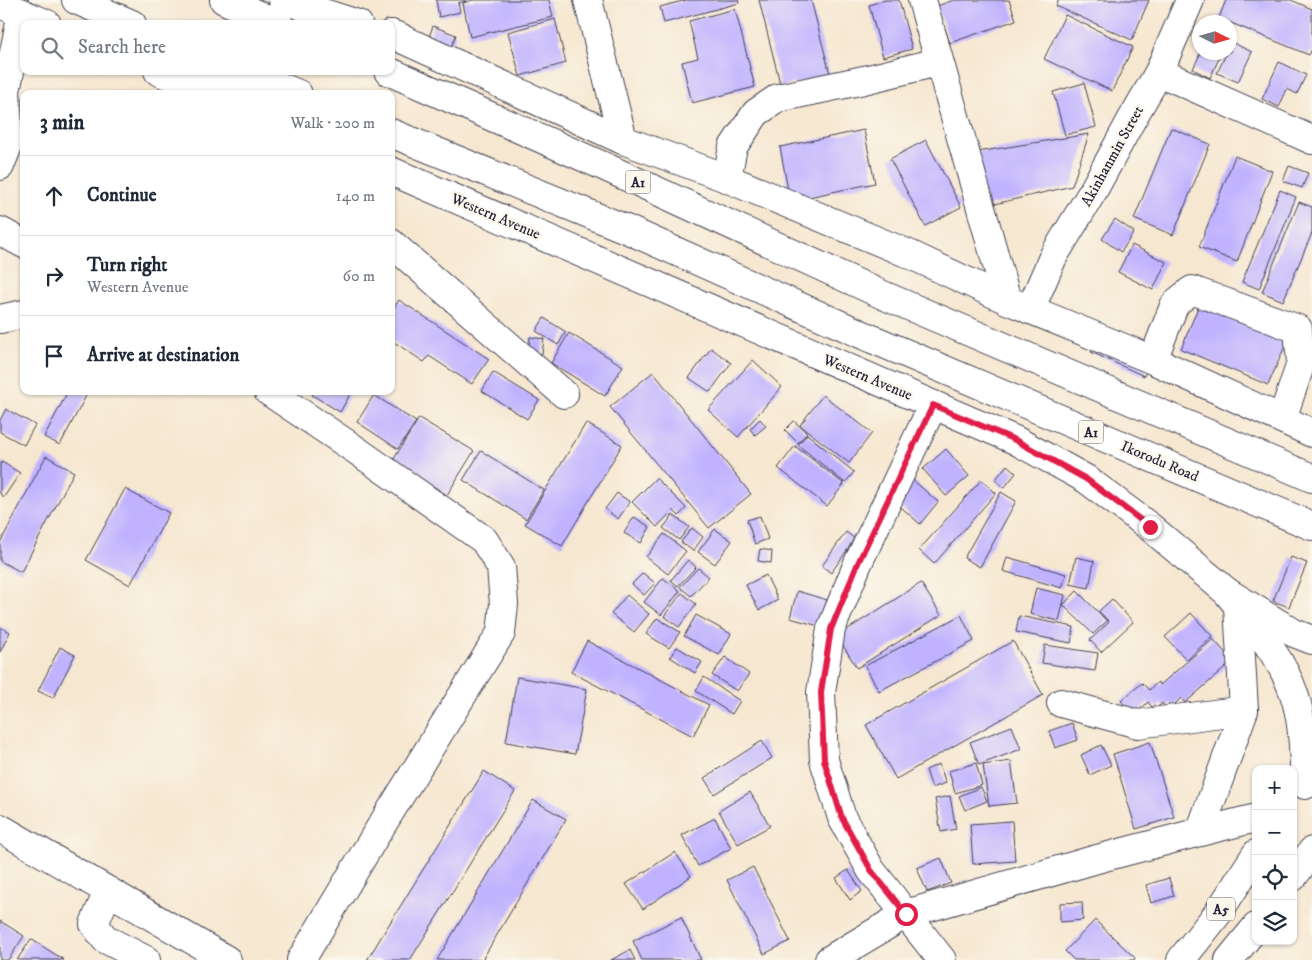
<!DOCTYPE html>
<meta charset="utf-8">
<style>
:root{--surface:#fff;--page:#f2f2f3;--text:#1f2937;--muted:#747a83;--line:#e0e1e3}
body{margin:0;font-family:"IM FELL DW Pica",serif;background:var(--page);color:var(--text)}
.controls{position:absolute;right:15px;bottom:15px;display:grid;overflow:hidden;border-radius:10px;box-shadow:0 1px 4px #0004}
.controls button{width:45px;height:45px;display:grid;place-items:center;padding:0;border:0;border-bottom:1px solid var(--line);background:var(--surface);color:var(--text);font:25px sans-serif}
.compass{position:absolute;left:1192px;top:15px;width:45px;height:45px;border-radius:50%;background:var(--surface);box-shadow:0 1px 4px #0004;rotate:95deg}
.stop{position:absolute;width:15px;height:15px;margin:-11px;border:4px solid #e11d48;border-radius:50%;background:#fff}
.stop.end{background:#e11d48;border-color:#fff;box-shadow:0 1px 5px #0008}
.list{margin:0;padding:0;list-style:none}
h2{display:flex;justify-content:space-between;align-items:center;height:65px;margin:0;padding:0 20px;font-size:21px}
h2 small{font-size:16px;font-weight:400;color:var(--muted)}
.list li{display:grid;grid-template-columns:32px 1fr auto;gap:15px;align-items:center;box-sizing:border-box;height:80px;padding:0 20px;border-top:1px solid var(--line)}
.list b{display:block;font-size:19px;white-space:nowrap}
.list p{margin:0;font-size:16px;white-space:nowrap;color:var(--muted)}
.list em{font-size:16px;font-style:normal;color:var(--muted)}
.icon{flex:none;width:28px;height:28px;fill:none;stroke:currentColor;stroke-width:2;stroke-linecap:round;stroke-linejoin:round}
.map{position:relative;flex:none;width:1312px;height:960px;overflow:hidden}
.search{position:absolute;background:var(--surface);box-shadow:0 1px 4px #0004;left:20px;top:20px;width:375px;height:55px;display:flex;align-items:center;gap:12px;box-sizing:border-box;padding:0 18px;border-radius:10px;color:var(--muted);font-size:19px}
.panel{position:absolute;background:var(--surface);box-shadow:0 1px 4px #0004;left:20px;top:90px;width:375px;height:305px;border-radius:10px}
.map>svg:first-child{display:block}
.building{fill:#c0b2ff}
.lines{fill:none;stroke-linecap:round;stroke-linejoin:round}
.minor-casing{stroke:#424051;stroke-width:30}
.major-casing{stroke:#424051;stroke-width:30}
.highway-casing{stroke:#424051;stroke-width:30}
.minor{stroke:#fff;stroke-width:28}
.major{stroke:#fff;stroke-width:28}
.highway{stroke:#fff;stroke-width:28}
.route{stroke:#e11d48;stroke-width:6}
.labels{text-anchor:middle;stroke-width:5;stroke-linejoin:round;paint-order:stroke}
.shield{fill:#fbf7ec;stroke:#636270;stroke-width:1}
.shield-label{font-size:14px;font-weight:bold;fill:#22223b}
.street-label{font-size:15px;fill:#22223b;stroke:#fbf7ec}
</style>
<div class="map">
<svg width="1312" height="960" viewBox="0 0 1312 960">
<rect width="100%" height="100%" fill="#fbf7ec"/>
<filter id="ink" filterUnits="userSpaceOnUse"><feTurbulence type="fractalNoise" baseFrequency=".02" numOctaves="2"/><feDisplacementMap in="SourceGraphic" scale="10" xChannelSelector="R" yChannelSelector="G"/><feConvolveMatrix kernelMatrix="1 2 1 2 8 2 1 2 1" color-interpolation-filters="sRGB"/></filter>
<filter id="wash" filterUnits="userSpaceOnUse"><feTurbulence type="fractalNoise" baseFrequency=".0096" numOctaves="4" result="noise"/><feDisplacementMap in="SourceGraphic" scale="20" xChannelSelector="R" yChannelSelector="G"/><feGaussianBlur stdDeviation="1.12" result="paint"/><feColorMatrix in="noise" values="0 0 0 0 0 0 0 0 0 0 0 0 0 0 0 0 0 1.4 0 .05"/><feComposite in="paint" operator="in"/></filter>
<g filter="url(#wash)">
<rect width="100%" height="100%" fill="#f6e7d0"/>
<g id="blocks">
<g class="building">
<path d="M436 0H466V1L458 3 460 12 439 17Z"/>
<path d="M473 0H549L553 17 470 37 463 3Z"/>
<path d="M686 0H738L739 3 664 23 660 7Z"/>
<path d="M759 0H811L830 74 781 87Z"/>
<path d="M885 0H899L912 49 883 57 869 5Z"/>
<path d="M954 0H1009L1016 20 950 43 937 6Z"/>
<path d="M1058 0H1149L1132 40 1056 6Z"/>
<path d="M1226 0H1291L1312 9V49L1309 55 1219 18Z"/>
<path d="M735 9 755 87 692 103 682 62 698 58 689 21Z"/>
<path d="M1065 15 1133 47 1112 91 1044 59Z"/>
<path d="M555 19 566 63 520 76 508 32Z"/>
<path d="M433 26 456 35 452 46 429 37Z"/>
<path d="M1231 42 1252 52 1238 82 1217 73 1227 52H1230V46Z"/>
<path d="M1201 52H1222L1210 78 1193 69Z"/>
<path d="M1279 62 1306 75 1297 94 1287 89 1279 107 1262 99Z"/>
<path d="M1084 83 1096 127 1065 135 1053 92Z"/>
<path d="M1171 128 1210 144 1173 235 1134 219Z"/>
<path d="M864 130 875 183 790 201 780 147Z"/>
<path d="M1089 134 1072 186 986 206 977 152Z"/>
<path d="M926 140 961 207 925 226 890 159Z"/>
<path d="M1235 156 1272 171 1237 262 1199 247Z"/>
<path d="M1289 166 1308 173 1302 188 1283 181Z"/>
<path d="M1280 190 1296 197 1259 289 1242 282Z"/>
<path d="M1299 202 1312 207V233L1283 301 1262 292Z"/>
<path d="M1115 219 1134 232 1121 252 1102 239Z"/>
<path d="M1132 245 1166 262 1153 290 1118 272Z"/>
<path d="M399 300 489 359 472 384 429 356 424 362 391 340V312Z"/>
<path d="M1201 300 1289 337 1268 385 1181 349Z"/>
<path d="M544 318 566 332 558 345 536 331Z"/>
<path d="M569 333 623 366 605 396 551 363Z"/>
<path d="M530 337 544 339 542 354 528 352Z"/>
<path d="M1096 343 1148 367 1144 376 1091 352Z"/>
<path d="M711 348 731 363 710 392 689 378Z"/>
<path d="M753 360 782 387 738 437 708 410Z"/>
<path d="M493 372 539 400 527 419 482 391Z"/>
<path d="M653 372 751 494 709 528 610 407Z"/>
<path d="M68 391H87L86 394H87L60 445 44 437Z"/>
<path d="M315 391H352L340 412 312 395Z"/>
<path d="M374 395 416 422 398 449 357 422Z"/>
<path d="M823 395 872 433 849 463 800 425Z"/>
<path d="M6 409 35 425 24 445 0 432V420Z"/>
<path d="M419 418 474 451 447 495 433 486 429 491 392 462Z"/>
<path d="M760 419 766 426 755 435 750 429Z"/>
<path d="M794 421 807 433 798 443 785 430Z"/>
<path d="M586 423 622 445 562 546 525 524Z"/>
<path d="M807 434 854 472 845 483 798 445Z"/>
<path d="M795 446 844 484 827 506 778 468Z"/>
<path d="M946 449 969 476 946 496 923 469Z"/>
<path d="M481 451 544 490 526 519 463 480Z"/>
<path d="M46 456 74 472 21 572 0 561V543Z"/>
<path d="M2 462 20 473 4 497 0 494V465Z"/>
<path d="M1007 465 1016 473 1004 488 995 480Z"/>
<path d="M656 478 686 508 679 516 673 510 657 527 632 502Z"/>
<path d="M913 480 938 502 920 524 894 501Z"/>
<path d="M981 480 996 493 934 564 919 550Z"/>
<path d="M125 489 169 513 130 585 86 560Z"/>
<path d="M1001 492 1016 501 980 567 964 558Z"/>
<path d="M617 493 630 502 618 519 605 509Z"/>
<path d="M673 515 689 527 679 540 663 528Z"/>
<path d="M760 516 768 539 755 544 747 520Z"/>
<path d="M634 517 650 527 641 543 624 533Z"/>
<path d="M692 528 703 537 693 551 681 542Z"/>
<path d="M715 529 732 541 715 564 698 552Z"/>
<path d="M846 532 855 539 831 573 822 566Z"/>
<path d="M664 534 686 551 668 574 646 557Z"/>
<path d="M760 549 772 551 771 563 758 561Z"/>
<path d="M1007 557 1066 574 1062 588 1003 571Z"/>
<path d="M1076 557 1094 561 1089 588 1070 584Z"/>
<path d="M1291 557 1307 563 1289 607 1273 601Z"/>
<path d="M688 560 696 567 678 586 671 580Z"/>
<path d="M698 568 709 577 691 596 680 587Z"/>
<path d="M643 573 655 583 644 595 632 584Z"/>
<path d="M766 575 778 600 759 610 746 585Z"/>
<path d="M663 578 680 591 661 615 644 602Z"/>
<path d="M921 583 941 615 857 668 837 636Z"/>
<path d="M1036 588 1065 595 1059 621 1030 614Z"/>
<path d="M797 591 827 600 819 626 790 618Z"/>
<path d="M1077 591 1107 621 1093 634 1063 605Z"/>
<path d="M682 593 696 604 679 627 664 616Z"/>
<path d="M627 595 649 614 634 632 611 614Z"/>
<path d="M1112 599 1133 622 1101 652 1090 640 1109 622 1099 611Z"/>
<path d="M1191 613 1212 636 1187 660 1165 637Z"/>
<path d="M696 615 731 634 719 655 684 636Z"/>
<path d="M961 615 974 641 879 691 865 666Z"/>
<path d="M1019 616 1074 627 1071 643 1016 632Z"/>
<path d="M657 618 680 632 669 648 646 634Z"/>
<path d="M0 627 10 632 0 652Z"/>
<path d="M1213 639 1233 661 1185 703 1181 698 1173 706 1170 703 1165 707 1162 703 1157 708 1154 705 1152 707 1148 702 1134 715 1121 701 1142 683 1149 690 1158 682 1160 685Z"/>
<path d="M587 641 709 705 693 736 571 672Z"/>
<path d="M1013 641 1043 695 896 779 866 725Z"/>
<path d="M1045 645 1098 653 1095 671 1042 663Z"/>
<path d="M60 647 75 655 53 698 38 691Z"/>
<path d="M677 647 702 662 695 673 670 657Z"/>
<path d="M725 657 749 674 737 691 712 675Z"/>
<path d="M517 677 587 689 575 754 506 742Z"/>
<path d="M704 677 740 701 732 714 696 691Z"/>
<path d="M1072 723 1078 740 1055 748 1049 731Z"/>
<path d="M1012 726 1021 749 979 765 970 742Z"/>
<path d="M762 741 772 758 714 794 704 778Z"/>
<path d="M1150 742 1174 817 1136 829 1113 754Z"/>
<path d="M1101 745 1111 765 1090 775 1081 755Z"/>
<path d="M1011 761 1017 803 989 806 983 765Z"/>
<path d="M976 763 982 785 955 793 949 771Z"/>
<path d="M939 764 946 783 932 788 926 770Z"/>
<path d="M484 771 515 791 410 960H367Z"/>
<path d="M981 787 987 801 965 810 959 796Z"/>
<path d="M750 792 770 826 738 844 719 811Z"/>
<path d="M950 796 956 829 941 832 935 799Z"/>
<path d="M533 800 566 819 482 960H437Z"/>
<path d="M715 818 731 848 698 866 682 835Z"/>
<path d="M1012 821 1015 861 973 864 970 824Z"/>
<path d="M675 852 691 876 643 909 626 884Z"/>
<path d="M941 858 951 883 927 892 917 868Z"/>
<path d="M753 867 790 941 764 954 727 880Z"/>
<path d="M848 870 862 891 850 900 836 878Z"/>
<path d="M1169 878 1174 896 1151 903 1146 885Z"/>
<path d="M1082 902 1083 920 1060 922V903Z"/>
<path d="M681 917 701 960H642L633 941Z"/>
<path d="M1095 920 1135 958 1134 960H1074L1065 951Z"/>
<path d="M0 921 24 936 8 960H0Z"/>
<path d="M31 939 64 960H17Z"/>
<path d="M630 950 635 960H611Z"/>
</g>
</g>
</g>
<g filter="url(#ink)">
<use href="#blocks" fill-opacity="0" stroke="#424051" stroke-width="1"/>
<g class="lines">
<g class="minor-casing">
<g id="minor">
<path d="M588 0 623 140"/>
<path d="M922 0 1007 300"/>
<path d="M1159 72 1312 140"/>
<path d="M0 166 9 143 6 91 22 13"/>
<path d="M727 178 733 147 756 113 778 98 864 80 938 62"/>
<path d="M0 231 24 244"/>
<path d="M391 243 564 394"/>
<path d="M1030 310 1053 257 1093 191 1132 119 1159 72 1190 0"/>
<path d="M0 319 24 314"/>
<path d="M1153 360 1174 306 1178 301 1192 290 1298 329 1301 363 1282 419"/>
<path d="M268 391 356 450 484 540 501 567 504 604 501 633 375 836 301 960"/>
<path d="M933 405 858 563 831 629 821 692 824 760 842 818 871 870 942 960"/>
<path d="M1061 703 1138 724 1244 710 1238 606"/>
<path d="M0 828 227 960"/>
<path d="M1200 832 1244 710"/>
<path d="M108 891 94 924 105 939 146 960"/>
<path d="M829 960 906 914 1097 859 1196 833 1256 818"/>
</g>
</g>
<g class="major-casing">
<g id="major">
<path d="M0 4 47 24"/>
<path d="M391 34 623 140 721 176 909 254 1007 300 1153 360 1312 433"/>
<path d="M158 71 212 94"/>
<path d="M391 171 1015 440 1086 479 1150 527 1227 592 1294 633 1312 640"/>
</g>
</g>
<g class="highway-casing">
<g id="highway">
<path d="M76 0 132 24"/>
<path d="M224 0 279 24"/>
<path d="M283 0 358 24"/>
<path d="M391 34 400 37"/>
<path d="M184 71 263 94"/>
<path d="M388 71 601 165 885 296 1312 478"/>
<path d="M246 72 298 94"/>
<path d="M391 133 626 229 870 338 1312 526"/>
<path d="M1227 592C1251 623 1281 655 1294 694 1304 723 1303 754 1305 785"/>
<path d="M1293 877 1312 851"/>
<path d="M1181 960 1218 913 1256 854"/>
<path d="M1229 960 1256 927"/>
</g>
</g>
<use href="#minor" class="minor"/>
<use href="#major" class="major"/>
<use href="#highway" class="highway"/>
</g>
</g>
<g class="lines" filter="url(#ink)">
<path class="route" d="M906 914 871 870 842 818 824 760 821 692 831 629 858 563 933 405 1015 440 1086 479 1150 527"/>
</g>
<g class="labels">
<g class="shield">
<rect x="625.5" y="170.5" width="25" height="23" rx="4"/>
<rect x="1078.5" y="420.5" width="25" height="23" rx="4"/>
<rect x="1207" y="897.5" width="28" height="23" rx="4"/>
</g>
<g class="shield-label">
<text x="638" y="187">A1</text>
<text x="1091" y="437">A1</text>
<text x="1221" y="914">A5</text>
</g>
<g class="street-label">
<text transform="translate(1112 156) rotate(-61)" y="5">Akinhanmin Street</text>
<text transform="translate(496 216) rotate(23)" y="5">Western Avenue</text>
<text transform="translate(868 377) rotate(23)" y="5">Western Avenue</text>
<text transform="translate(1160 461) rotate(23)" y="5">Ikorodu Road</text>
</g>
</g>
</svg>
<div class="controls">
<button>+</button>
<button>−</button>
<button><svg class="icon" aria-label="locate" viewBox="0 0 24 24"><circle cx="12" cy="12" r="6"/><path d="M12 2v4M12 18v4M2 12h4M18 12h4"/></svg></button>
<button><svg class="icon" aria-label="layers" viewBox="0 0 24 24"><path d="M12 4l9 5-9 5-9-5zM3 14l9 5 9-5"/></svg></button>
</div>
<svg class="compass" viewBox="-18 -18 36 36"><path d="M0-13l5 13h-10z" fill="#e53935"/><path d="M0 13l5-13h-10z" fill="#747a83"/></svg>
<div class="stop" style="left:906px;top:914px"></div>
<div class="stop end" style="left:1150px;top:527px"></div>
<div class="search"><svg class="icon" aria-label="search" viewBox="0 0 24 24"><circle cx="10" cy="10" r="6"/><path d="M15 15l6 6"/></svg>Search here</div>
<section class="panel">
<h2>3 min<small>Walk · 200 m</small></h2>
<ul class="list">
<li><svg class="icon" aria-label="ahead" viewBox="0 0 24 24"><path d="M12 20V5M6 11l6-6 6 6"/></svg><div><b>Continue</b></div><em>140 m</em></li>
<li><svg class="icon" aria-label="right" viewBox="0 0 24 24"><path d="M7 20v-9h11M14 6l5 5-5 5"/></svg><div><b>Turn right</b><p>Western Avenue</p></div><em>60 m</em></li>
<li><svg class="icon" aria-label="arrive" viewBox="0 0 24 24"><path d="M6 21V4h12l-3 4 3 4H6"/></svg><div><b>Arrive at destination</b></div></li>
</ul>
</section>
</div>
